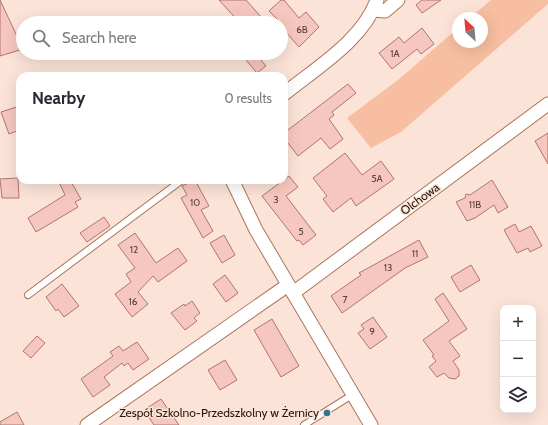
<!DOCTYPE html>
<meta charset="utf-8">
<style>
:root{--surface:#fff;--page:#f7f7f7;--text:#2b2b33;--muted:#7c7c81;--line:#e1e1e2}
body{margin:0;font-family:Cabin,sans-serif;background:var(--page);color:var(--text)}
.controls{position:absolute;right:12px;bottom:12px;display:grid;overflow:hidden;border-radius:8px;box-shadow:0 4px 16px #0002}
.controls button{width:36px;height:36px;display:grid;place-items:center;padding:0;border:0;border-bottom:1px solid var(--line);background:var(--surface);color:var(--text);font:20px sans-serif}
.compass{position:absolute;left:452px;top:12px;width:36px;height:36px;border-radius:50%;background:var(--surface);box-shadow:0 4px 16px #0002;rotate:334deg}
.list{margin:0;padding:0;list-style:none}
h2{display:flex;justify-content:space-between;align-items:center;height:52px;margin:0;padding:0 16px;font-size:17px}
h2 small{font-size:13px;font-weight:400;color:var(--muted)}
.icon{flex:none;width:22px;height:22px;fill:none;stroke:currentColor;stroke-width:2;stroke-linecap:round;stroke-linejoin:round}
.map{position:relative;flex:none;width:548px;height:425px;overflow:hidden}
.search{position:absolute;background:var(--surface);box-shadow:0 4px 16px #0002;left:16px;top:16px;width:272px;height:44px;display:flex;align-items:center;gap:10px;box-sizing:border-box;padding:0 14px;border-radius:22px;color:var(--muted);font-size:15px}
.panel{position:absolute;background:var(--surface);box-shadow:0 4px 16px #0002;left:16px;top:72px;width:272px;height:112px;border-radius:12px}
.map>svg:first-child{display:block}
.green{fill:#f8bea1}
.building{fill:#f6c7bf;stroke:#b0756c}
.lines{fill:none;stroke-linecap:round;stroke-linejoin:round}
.service-casing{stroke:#aa765b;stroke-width:8}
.minor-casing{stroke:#aa765b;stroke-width:15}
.service{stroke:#fff;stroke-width:6}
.minor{stroke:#fff;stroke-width:13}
.poi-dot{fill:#38728a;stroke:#fbe3d7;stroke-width:1.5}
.labels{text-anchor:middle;stroke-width:3;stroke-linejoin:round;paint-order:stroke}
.number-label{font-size:10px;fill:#5c4237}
.street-label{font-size:12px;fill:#29150a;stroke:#fbe3d7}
.poi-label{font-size:12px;fill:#29150a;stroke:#fbe3d7;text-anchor:end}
</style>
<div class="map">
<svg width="548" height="425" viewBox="0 0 548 425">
<rect width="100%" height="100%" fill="#fbe3d7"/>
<path class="green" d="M491 0H548V4L401 132 371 148 347 118 398 80 458 28V42H482V18H470Z"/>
<g class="building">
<path d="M0 0 23 49 0 56Z"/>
<path d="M219 0H246L262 18 256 23H240Z"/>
<path d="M281 0H284L299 18 306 12 319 27 299 47 285 31 281 23 269 11Z"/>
<path d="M422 0H441L422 13 416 5Z"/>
<path d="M422 28 434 44 421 54 417 49 392 69 379 53 399 37 404 43Z"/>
<path d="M240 53H255L266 66 257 73Z"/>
<path d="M348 84 356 93 332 112 334 115 329 119 343 139 330 149 321 138 298 156 284 138V133Z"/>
<path d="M20 106V130L9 134 1 112Z"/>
<path d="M548 133V164L535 141Z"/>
<path d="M345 153 362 175 381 161 394 179 356 206 351 198 333 212 323 199 327 196 313 178Z"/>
<path d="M289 176 298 187 286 196 316 235 303 245 299 240 297 241 262 196Z"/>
<path d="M18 178 19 198H2L0 179Z"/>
<path d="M58 180H70L81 199 75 202 78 207 36 232 28 218 65 195Z"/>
<path d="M195 180 209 206 201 210 213 231 203 238 181 198 187 195 182 186Z"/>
<path d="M492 180 508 207 498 213 494 205 475 218 467 221 456 202 465 198 466 194 470 195Z"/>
<path d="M104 217 110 226 87 242 80 233Z"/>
<path d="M515 224 519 232 531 226 542 246 530 252 528 248 517 253 504 230Z"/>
<path d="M135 233 156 263 178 248 187 261 158 282 153 276 138 292 148 304 132 317 115 294 131 282 126 274 135 268 118 245Z"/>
<path d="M224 235 235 255 222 263 210 243Z"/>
<path d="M419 240 428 257 405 268 342 313 331 296 361 275 359 273Z"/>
<path d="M471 265 480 280 460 292 451 277Z"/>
<path d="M225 275 238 293 226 302 213 284Z"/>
<path d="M62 284 79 306 64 317 58 309 56 311 46 297Z"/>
<path d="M443 293 467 329 449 341 460 356 453 361 459 370V376L455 379 449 378 444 373 437 377 429 367 436 361 432 356 434 355 423 340 449 321 435 299Z"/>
<path d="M192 301 200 313 194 318 197 321 185 330 171 313 184 304 185 306Z"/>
<path d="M373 317 387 337 370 349 358 333 364 329 361 325Z"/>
<path d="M272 319 299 366 281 377 254 330Z"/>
<path d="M37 336 45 343 31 358 23 351Z"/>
<path d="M137 342 149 359 133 370 128 363 124 366 122 363 104 377 110 385 93 397 81 379 113 356 110 352 119 346 123 351Z"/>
<path d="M225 360 237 380 220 390 208 370Z"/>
<path d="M161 399 179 425H154L144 410Z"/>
<path d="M17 412 24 425H0V422Z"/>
</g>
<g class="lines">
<g class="service-casing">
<g id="service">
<path d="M28 295 182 180"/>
<path d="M304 425 352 395"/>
</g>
</g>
<g class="minor-casing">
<g id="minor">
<path d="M374 10 385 11 398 0"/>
<path d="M284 94C316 68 363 40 377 0"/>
<path d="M232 180 256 230 371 425"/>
<path d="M293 293 548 104"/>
<path d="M87 425 288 285"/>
</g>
</g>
<use href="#service" class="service"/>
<use href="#minor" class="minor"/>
</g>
<circle class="poi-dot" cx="327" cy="413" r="4"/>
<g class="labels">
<g class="number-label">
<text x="302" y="33">6B</text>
<text x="395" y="57">1A</text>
<text x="377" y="182">5A</text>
<text x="276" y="203">3</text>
<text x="195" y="206">10</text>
<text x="475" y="208">11B</text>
<text x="301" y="235">5</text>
<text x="134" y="253">12</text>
<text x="415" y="257">11</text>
<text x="388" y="271">13</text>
<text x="345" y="303">7</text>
<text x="133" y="305">16</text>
<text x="372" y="335">9</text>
</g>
<g class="street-label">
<text transform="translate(420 199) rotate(-36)" y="4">Olchowa</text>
</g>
<g class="poi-label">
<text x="319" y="417">Zespół Szkolno-Przedszkolny w Żernicy</text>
</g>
</g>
</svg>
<div class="controls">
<button>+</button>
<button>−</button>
<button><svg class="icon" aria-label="layers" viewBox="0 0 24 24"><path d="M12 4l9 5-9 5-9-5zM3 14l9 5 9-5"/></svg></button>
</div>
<svg class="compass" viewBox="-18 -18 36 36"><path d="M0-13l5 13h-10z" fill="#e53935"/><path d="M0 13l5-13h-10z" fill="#7c7c81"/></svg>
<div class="search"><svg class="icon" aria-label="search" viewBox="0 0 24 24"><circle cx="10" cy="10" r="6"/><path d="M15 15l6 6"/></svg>Search here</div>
<section class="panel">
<h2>Nearby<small>0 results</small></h2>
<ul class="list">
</ul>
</section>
</div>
